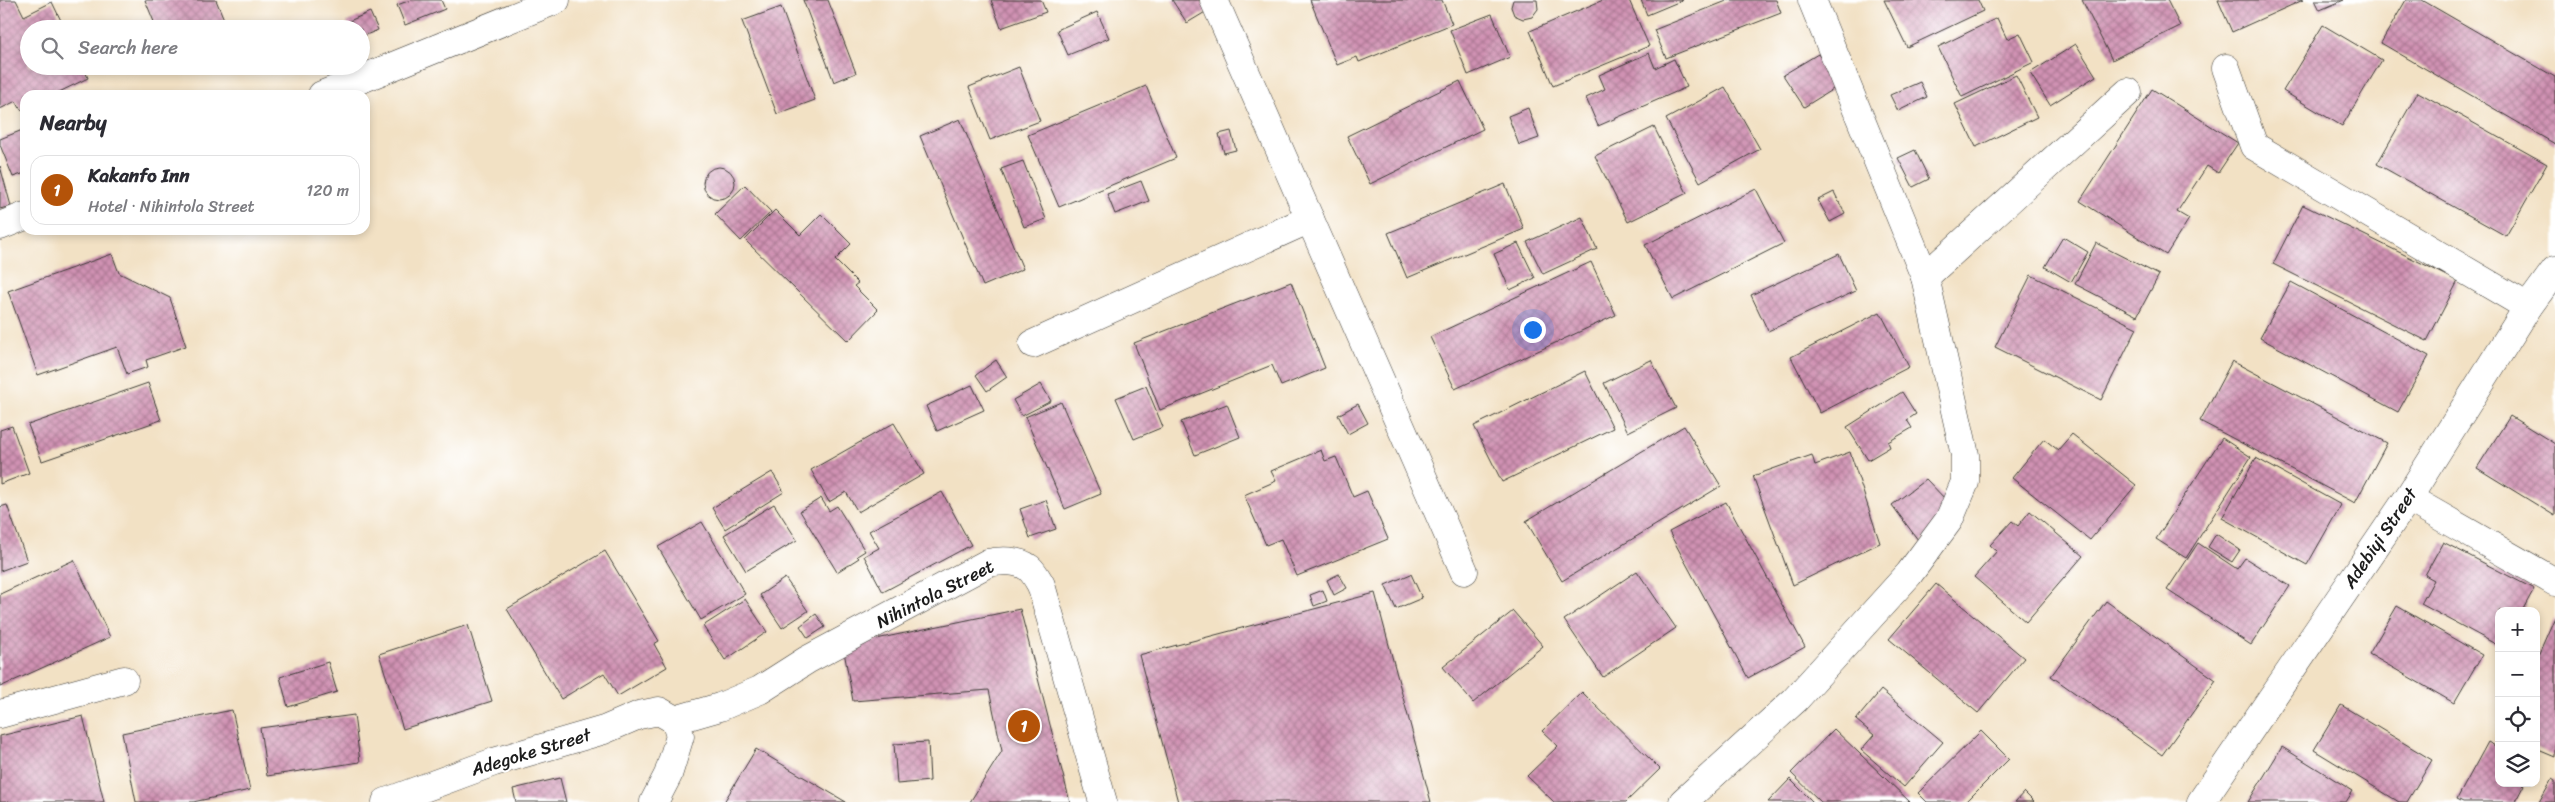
<!DOCTYPE html>
<meta charset="utf-8">
<style>
:root{--surface:#fff;--page:#f7f7f7;--text:#2b2b33;--muted:#7c7c81;--line:#e1e1e2;--accent:#b45309}
body{margin:0;font-family:Sriracha,sans-serif;background:var(--page);color:var(--text)}
.controls{position:absolute;right:15px;bottom:15px;display:grid;overflow:hidden;border-radius:10px;box-shadow:0 2px 8px #0003}
.controls button{width:45px;height:45px;display:grid;place-items:center;padding:0;border:0;border-bottom:1px solid var(--line);background:var(--surface);color:var(--text);font:25px sans-serif}
.you{position:absolute;left:1532px;top:329px;width:18px;height:18px;margin:-12px;border:4px solid #fff;border-radius:50%;background:#1a73e8;box-shadow:0 0 0 8px #1a73e833}
.badge{display:grid;place-items:center;width:32px;height:32px;border-radius:50%;background:var(--accent);color:#fff;font-size:16px;font-weight:700}
.pin{position:absolute;translate:-50% -50%;border:2px solid #fff;box-shadow:0 1px 5px #0006}
.list{margin:0;padding:0;list-style:none}
h2{display:flex;justify-content:space-between;align-items:center;height:65px;margin:0;padding:0 20px;font-size:21px}
h2 small{font-size:16px;font-weight:400;color:var(--muted)}
.list li{display:grid;grid-template-columns:32px 1fr auto;gap:15px;align-items:center;box-sizing:border-box;height:70px;margin:0 10px 10px;padding:0 10px;border:1px solid var(--line);border-radius:15px}
.list b{display:block;font-size:19px;white-space:nowrap}
.list p{margin:0;font-size:16px;white-space:nowrap;color:var(--muted)}
.list em{font-size:16px;font-style:normal;color:var(--muted)}
.icon{flex:none;width:28px;height:28px;fill:none;stroke:currentColor;stroke-width:2;stroke-linecap:round;stroke-linejoin:round}
.map{position:relative;flex:none;width:2555px;height:802px;overflow:hidden}
.search{position:absolute;background:var(--surface);box-shadow:0 2px 8px #0003;left:20px;top:20px;width:350px;height:55px;display:flex;align-items:center;gap:12px;box-sizing:border-box;padding:0 18px;border-radius:28px;color:var(--muted);font-size:19px}
.panel{position:absolute;background:var(--surface);box-shadow:0 2px 8px #0003;left:20px;top:90px;width:350px;height:145px;border-radius:15px}
.map>svg:first-child{display:block}
.building{fill:url(#building-cross-hatch)}
.lines{fill:none;stroke-linecap:round;stroke-linejoin:round}
.minor-casing{stroke:#3c3a35;stroke-width:29}
.minor{stroke:#fff;stroke-width:28}
.labels{text-anchor:middle;stroke-width:4;stroke-linejoin:round;paint-order:stroke}
.street-label{font-size:18px;fill:#1c1c1c;stroke:#fff}
</style>
<div class="map">
<svg width="2555" height="802" viewBox="0 0 2555 802">
<defs>
<pattern id="building-cross-hatch" width="8" height="8" patternUnits="userSpaceOnUse" patternTransform="scale(1.25)"><rect width="8" height="8" fill="#d092b3"/><path d="M0 0l8 8M0 8l8-8" fill="none" stroke="#a87691"/></pattern>
</defs>
<rect width="100%" height="100%" fill="#fff"/>
<filter id="ink" filterUnits="userSpaceOnUse"><feTurbulence type="fractalNoise" baseFrequency=".02" numOctaves="2"/><feDisplacementMap in="SourceGraphic" scale="10" xChannelSelector="R" yChannelSelector="G"/><feConvolveMatrix kernelMatrix="1 2 1 2 8 2 1 2 1" color-interpolation-filters="sRGB"/></filter>
<filter id="wash" filterUnits="userSpaceOnUse"><feTurbulence type="fractalNoise" baseFrequency=".0096" numOctaves="4" result="noise"/><feDisplacementMap in="SourceGraphic" scale="20" xChannelSelector="R" yChannelSelector="G"/><feGaussianBlur stdDeviation="1.12" result="paint"/><feColorMatrix in="noise" values="0 0 0 0 0 0 0 0 0 0 0 0 0 0 0 0 0 1.4 0 .05"/><feComposite in="paint" operator="in"/></filter>
<g filter="url(#wash)">
<rect width="100%" height="100%" fill="#f2e1c4"/>
<g id="blocks">
<g class="building">
<path d="M0 0H16L24 16 52 2 65 29H29V66H83L88 78 53 95H25V108L21 110 16 101 0 109Z"/>
<path d="M145 0H216L228 29H157Z"/>
<path d="M411 0H441L445 9 405 25 397 5Z"/>
<path d="M803 0H828L856 73 834 82Z"/>
<path d="M991 0H1041L1046 12 1001 28Z"/>
<path d="M1172 0H1201L1207 11 1187 23Z"/>
<path d="M1310 0H1442L1452 24 1359 62 1357 57 1337 65Z"/>
<path d="M1513 0H1537L1538 9 1532 17 1523 19 1514 15 1511 7Z"/>
<path d="M1603 0H1629L1649 46 1553 86 1530 31Z"/>
<path d="M1641 0H1683L1647 15Z"/>
<path d="M1729 0H1776L1781 13 1666 58 1654 30Z"/>
<path d="M1884 0H1978L1983 11 1907 47Z"/>
<path d="M2082 0H2167L2180 26 2112 60Z"/>
<path d="M2218 0H2303L2232 32Z"/>
<path d="M2315 0H2344L2320 10Z"/>
<path d="M2406 0H2422L2555 77V144L2381 43Z"/>
<path d="M781 7 815 100 777 114 742 21Z"/>
<path d="M370 12 378 30 361 37V29H350L347 22Z"/>
<path d="M1097 12 1109 38 1068 55 1057 30Z"/>
<path d="M1492 14 1510 57 1468 75 1450 30Z"/>
<path d="M1997 18 2007 39 2020 33 2034 62 1962 97 1938 47Z"/>
<path d="M2323 25 2382 60 2342 126 2283 91Z"/>
<path d="M2076 44 2096 76 2050 105 2030 73Z"/>
<path d="M1649 53 1655 68 1674 59 1687 87 1598 126 1586 98 1605 89 1599 75Z"/>
<path d="M1818 54 1838 86 1804 107 1783 75Z"/>
<path d="M1019 67 1040 121 990 140 969 87Z"/>
<path d="M2016 75 2037 117 1976 147 1955 104Z"/>
<path d="M1460 81 1483 129 1370 184 1347 136Z"/>
<path d="M1920 82 1927 97 1898 111 1890 95Z"/>
<path d="M1146 86 1176 158 1059 207 1028 135Z"/>
<path d="M1725 87 1760 149 1700 182 1666 119Z"/>
<path d="M2152 89 2238 143 2218 173 2207 166 2177 212 2189 219 2166 255 2080 201Z"/>
<path d="M2418 92 2547 164 2506 236 2377 164Z"/>
<path d="M1528 108 1539 138 1519 145 1508 116Z"/>
<path d="M960 119 1023 269 983 286 920 136Z"/>
<path d="M1654 127 1687 193 1628 222 1595 156Z"/>
<path d="M25 129V173L13 177 0 145V139Z"/>
<path d="M1231 131 1236 150 1224 153 1219 134Z"/>
<path d="M1915 150 1929 179 1913 187 1898 158Z"/>
<path d="M1023 161 1046 219 1024 227 1001 169Z"/>
<path d="M0 166 11 206 0 209Z"/>
<circle cx="719" cy="183" r="16"/>
<path d="M1141 181 1149 201 1115 214 1107 194Z"/>
<path d="M1505 184 1524 229 1407 278 1388 233Z"/>
<path d="M745 185 771 212 741 241 715 214Z"/>
<path d="M1756 189 1784 243 1673 299 1645 245Z"/>
<path d="M1834 192 1845 214 1830 222 1818 200Z"/>
<path d="M2303 205 2458 281 2427 341 2273 264Z"/>
<path d="M775 210 800 235 821 214 851 244 835 260 858 283 854 286 878 310 848 341 745 240Z"/>
<path d="M1582 217 1597 249 1543 274 1527 242Z"/>
<path d="M2063 237 2088 252 2071 282 2045 267Z"/>
<path d="M1518 243 1535 278 1510 290 1494 254Z"/>
<path d="M2096 243 2159 275 2137 316 2075 284Z"/>
<path d="M112 254 119 273 170 298 186 346 146 360 148 367 127 374 117 347 38 375 8 291Z"/>
<path d="M1839 254 1856 291 1768 331 1751 295Z"/>
<path d="M1591 262 1616 315 1455 389 1430 337Z"/>
<path d="M2031 275 2137 328 2101 400 1995 347Z"/>
<path d="M1291 282 1325 368 1281 386 1272 365 1160 410 1134 343Z"/>
<path d="M2291 282 2429 356 2398 412 2260 338Z"/>
<path d="M1880 312 1909 367 1820 413 1791 357Z"/>
<path d="M996 360 1007 377 987 391 976 375Z"/>
<path d="M1651 360 1676 408 1628 432 1604 383Z"/>
<path d="M2232 361 2387 443 2355 503 2200 421Z"/>
<path d="M1585 371 1613 428 1502 482 1474 426Z"/>
<path d="M148 383 161 420 42 461 28 425Z"/>
<path d="M1041 384 1051 401 1022 416 1013 400Z"/>
<path d="M972 385 984 410 937 431 926 406Z"/>
<path d="M1146 386 1163 427 1134 439 1116 398Z"/>
<path d="M1902 392 1916 414 1907 420 1912 428 1888 442 1890 447 1868 460 1847 427Z"/>
<path d="M1061 402 1101 494 1065 509 1025 417Z"/>
<path d="M1227 404 1240 437 1195 455 1181 422Z"/>
<path d="M1358 404 1368 423 1348 434 1338 415Z"/>
<path d="M2510 416 2555 444V516L2477 468Z"/>
<path d="M894 423 924 474 858 512 846 492 829 502 811 470Z"/>
<path d="M12 426 29 473 0 484V430Z"/>
<path d="M1684 426 1721 486 1562 581 1526 521Z"/>
<path d="M2072 434 2136 485 2090 540 2012 478 2044 439 2058 450Z"/>
<path d="M2222 438 2251 457 2186 558 2156 539Z"/>
<path d="M1321 450 1325 461 1336 457 1353 497 1367 491 1388 539 1297 576 1281 539 1266 545 1244 495 1276 481 1271 471Z"/>
<path d="M1850 452 1880 543 1793 585 1753 476 1812 455 1815 465Z"/>
<path d="M2256 458 2341 505 2307 565 2222 518Z"/>
<path d="M772 472 784 492 725 529 712 508Z"/>
<path d="M1926 479 1948 502 1921 544 1892 505Z"/>
<path d="M942 492 971 545 883 592 864 556 879 548 869 531Z"/>
<path d="M821 498 829 511 837 506 865 551 857 556 859 558 837 572 800 511Z"/>
<path d="M1046 500 1056 529 1030 538 1020 509Z"/>
<path d="M1726 502 1805 647 1748 678 1669 532Z"/>
<path d="M774 504 797 540 746 571 724 535Z"/>
<path d="M7 505 27 561 0 571V507Z"/>
<path d="M2030 511 2083 556 2026 622 1974 577 1997 551 1990 545 2012 521 2018 526Z"/>
<path d="M702 522 745 594 701 620 658 547Z"/>
<path d="M2216 534 2240 550 2232 562 2208 547Z"/>
<path d="M2443 542 2534 589 2522 611H2499V646L2421 604 2434 580 2425 575Z"/>
<path d="M2198 543 2237 569 2245 558 2290 586 2251 645 2167 590Z"/>
<path d="M605 551 659 641 654 644 667 667 618 696 604 673 561 699 507 609Z"/>
<path d="M74 560 110 637 0 687V594Z"/>
<path d="M1637 571 1676 628 1603 677 1564 620Z"/>
<path d="M1339 574 1347 588 1334 595 1327 580Z"/>
<path d="M1411 574 1422 598 1396 609 1385 585Z"/>
<path d="M785 578 808 611 782 628 760 595Z"/>
<path d="M1936 584 2024 658 1978 713 1889 639Z"/>
<path d="M1323 590 1327 601 1314 606 1310 595Z"/>
<path d="M1375 593 1431 802H1178L1139 655Z"/>
<path d="M745 599 767 632 725 660 703 626Z"/>
<path d="M2106 601 2216 680 2162 755 2051 676Z"/>
<path d="M2397 606 2482 655 2454 703 2369 654Z"/>
<path d="M1020 609 1070 802H970L1002 751 989 690 853 701 843 646Z"/>
<path d="M1513 611 1543 646 1473 703 1443 667Z"/>
<path d="M816 614 825 627 808 638 800 626Z"/>
<path d="M2555 617V757L2536 749V660Z"/>
<path d="M468 625 492 701 403 729 379 654Z"/>
<path d="M328 662 337 692 288 707 280 677Z"/>
<path d="M1881 690 1943 742 1904 787 1861 750 1874 735 1856 720Z"/>
<path d="M1582 692 1660 769 1626 802H1554L1527 776 1558 746 1542 731Z"/>
<path d="M2341 705 2432 760 2407 802H2399L2314 750Z"/>
<path d="M232 710 250 790 193 802H136L122 733Z"/>
<path d="M354 715 360 762 267 776 260 728Z"/>
<path d="M83 716 104 802H0V736Z"/>
<path d="M1834 729 1910 802H1821L1791 773Z"/>
<path d="M1981 731 2009 759 1966 802H1927L1918 793Z"/>
<path d="M928 742 930 781 897 784 894 744Z"/>
<path d="M2488 742 2499 748V783H2525L2515 802H2463L2457 799Z"/>
<path d="M2282 747 2353 791 2346 802H2248Z"/>
<path d="M756 749 846 802H724Z"/>
<path d="M560 778 566 802H516L513 789Z"/>
<path d="M1790 779 1813 802H1768Z"/>
<path d="M2552 779 2555 781V802H2539Z"/>
<path d="M2024 792 2034 802H2015Z"/>
</g>
</g>
</g>
<g filter="url(#ink)">
<use href="#blocks" fill-opacity="0" stroke="#3c3a35" stroke-width="1"/>
<g class="lines">
<g class="minor-casing">
<g id="minor">
<path d="M1214 0 1464 571"/>
<path d="M2226 68 2254 146 2528 307"/>
<path d="M322 95 556 0"/>
<path d="M0 226 25 216"/>
<path d="M1925 277 2128 92"/>
<path d="M1033 344 1310 219"/>
<path d="M2408 498 2555 582"/>
<path d="M0 714 124 680"/>
<path d="M675 720 720 707 760 690 807 660 988 563C1001 560 1019 560 1029 568 1034 572 1038 580 1041 585L1103 802"/>
<path d="M386 802 494 762 604 730 639 715 659 711 675 720"/>
<path d="M654 802 668 775 680 736 675 720"/>
<path d="M1683 802 1795 700 1909 574 1949 520 1965 482V455L1925 277 1812 0"/>
<path d="M2201 802 2408 498 2528 307 2555 270"/>
</g>
</g>
<use href="#minor" class="minor"/>
</g>
</g>
<g class="labels">
<g class="street-label">
<text transform="translate(2380 538) rotate(-56)" y="6">Adebiyi Street</text>
<text transform="translate(935 594) rotate(-27)" y="6">Nihintola Street</text>
<text transform="translate(531 752) rotate(-17)" y="6">Adegoke Street</text>
</g>
</g>
</svg>
<div class="controls">
<button>+</button>
<button>−</button>
<button><svg class="icon" aria-label="locate" viewBox="0 0 24 24"><circle cx="12" cy="12" r="6"/><path d="M12 2v4M12 18v4M2 12h4M18 12h4"/></svg></button>
<button><svg class="icon" aria-label="layers" viewBox="0 0 24 24"><path d="M12 4l9 5-9 5-9-5zM3 14l9 5 9-5"/></svg></button>
</div>
<div class="you"></div>
<div class="pin badge" style="left:1024px;top:726px">1</div>
<div class="search"><svg class="icon" aria-label="search" viewBox="0 0 24 24"><circle cx="10" cy="10" r="6"/><path d="M15 15l6 6"/></svg>Search here</div>
<section class="panel">
<h2>Nearby<small></small></h2>
<ul class="list">
<li><span class="badge">1</span><div><b>Kakanfo Inn</b><p>Hotel · Nihintola Street</p></div><em>120 m</em></li>
</ul>
</section>
</div>
